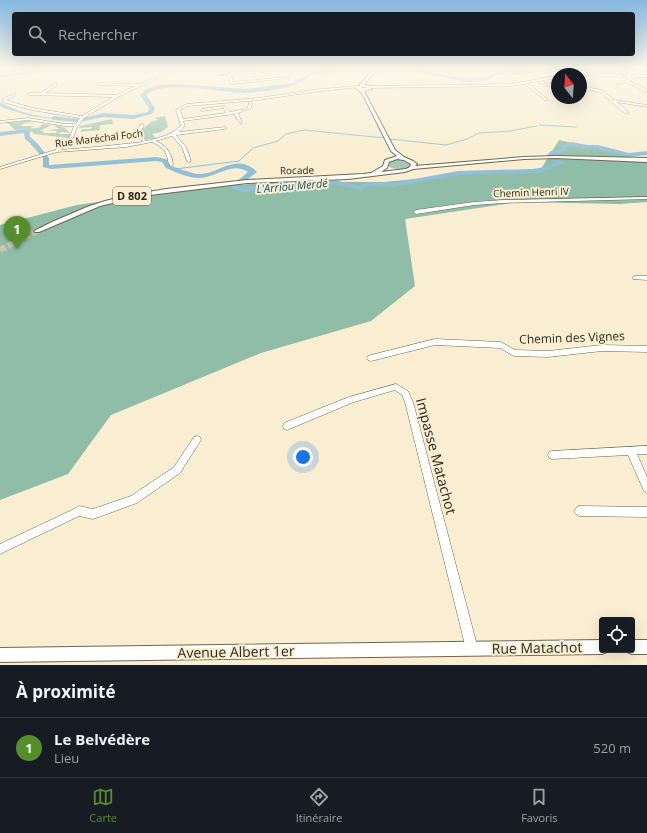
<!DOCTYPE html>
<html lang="fr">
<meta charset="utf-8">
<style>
:root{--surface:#171b24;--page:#242831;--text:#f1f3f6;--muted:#9ea1a6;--line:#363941;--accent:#558e2b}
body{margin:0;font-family:"Open Sans",sans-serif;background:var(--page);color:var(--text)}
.controls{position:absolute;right:12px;bottom:12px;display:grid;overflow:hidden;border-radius:4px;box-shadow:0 4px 16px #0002}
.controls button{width:36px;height:36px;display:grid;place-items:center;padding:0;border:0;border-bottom:1px solid var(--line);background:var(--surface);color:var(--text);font:20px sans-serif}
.compass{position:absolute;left:551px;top:68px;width:36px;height:36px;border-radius:50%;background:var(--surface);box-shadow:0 4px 16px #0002;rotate:343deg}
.you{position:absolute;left:303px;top:457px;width:14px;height:14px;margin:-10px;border:3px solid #fff;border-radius:50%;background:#1a73e8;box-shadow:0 0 0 6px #1a73e833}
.badge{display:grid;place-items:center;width:26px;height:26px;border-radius:50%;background:var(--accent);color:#fff;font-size:13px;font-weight:700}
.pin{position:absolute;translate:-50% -33px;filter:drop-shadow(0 1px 2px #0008)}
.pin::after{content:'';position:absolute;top:21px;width:14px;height:12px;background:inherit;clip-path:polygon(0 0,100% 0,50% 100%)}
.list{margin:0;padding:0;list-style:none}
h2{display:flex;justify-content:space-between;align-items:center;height:52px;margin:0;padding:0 16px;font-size:17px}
h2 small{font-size:13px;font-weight:400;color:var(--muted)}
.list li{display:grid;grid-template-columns:26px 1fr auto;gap:12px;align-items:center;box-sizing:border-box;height:60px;padding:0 16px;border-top:1px solid var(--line)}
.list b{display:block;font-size:15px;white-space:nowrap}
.list p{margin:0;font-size:13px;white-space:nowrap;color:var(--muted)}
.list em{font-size:13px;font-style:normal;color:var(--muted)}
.icon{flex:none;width:22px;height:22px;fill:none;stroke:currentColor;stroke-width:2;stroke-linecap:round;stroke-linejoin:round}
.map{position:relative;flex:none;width:647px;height:665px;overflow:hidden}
.search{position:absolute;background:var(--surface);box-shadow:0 4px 16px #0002;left:12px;right:12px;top:12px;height:44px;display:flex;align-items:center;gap:10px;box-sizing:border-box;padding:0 14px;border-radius:4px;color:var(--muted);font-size:15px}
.sheet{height:112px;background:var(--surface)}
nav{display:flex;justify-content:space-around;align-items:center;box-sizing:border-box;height:56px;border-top:1px solid var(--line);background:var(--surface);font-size:11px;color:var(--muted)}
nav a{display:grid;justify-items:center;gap:2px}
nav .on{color:var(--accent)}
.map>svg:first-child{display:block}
.green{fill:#a2c8b6}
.forest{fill:#90bda7}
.water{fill:#91bfd5}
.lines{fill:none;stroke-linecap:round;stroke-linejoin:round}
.stream{stroke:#91bfd5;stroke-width:1}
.river{fill:#91bfd5;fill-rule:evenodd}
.major-tunnel{stroke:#d0c6ad;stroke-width:6;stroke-dasharray:6 3;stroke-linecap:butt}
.minor-casing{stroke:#70664d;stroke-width:1}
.major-casing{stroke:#70664d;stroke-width:2}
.minor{fill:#fff;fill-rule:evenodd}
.major{fill:#fff;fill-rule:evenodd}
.labels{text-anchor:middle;stroke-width:4;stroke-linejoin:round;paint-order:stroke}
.far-street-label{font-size:10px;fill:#2c281d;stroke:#f9eed1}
.far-water-label{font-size:11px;font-style:italic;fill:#124e66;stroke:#f9eed1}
.shield{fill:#f9eed1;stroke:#6a6353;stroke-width:1}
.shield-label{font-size:11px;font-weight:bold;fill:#2c281d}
.street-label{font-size:12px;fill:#2c281d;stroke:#f9eed1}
.near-street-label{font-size:14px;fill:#2c281d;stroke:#f9eed1}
</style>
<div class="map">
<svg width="647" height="665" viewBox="0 0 647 665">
<rect width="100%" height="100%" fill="#f9eed1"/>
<g class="green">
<path d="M165 116 168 127 161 132 152 134 156 138 145 140 139 132 152 121 159 120 154 118Z"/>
<path d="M112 119 113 124 100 125V130L80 132 82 129H91L92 127 79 128 80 126Z"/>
<path d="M21 120 35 122 25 123 20 126H34L30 128C32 129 40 128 42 126H40L43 124 51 125 40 131H45L42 133H56L57 131 47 130 60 129 54 126C61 125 65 127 70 133L62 132 58 134H71L69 138 35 134 27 129 15 130 7 122 14 121 16 122 13 123 21 122 19 121Z"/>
<path d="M396 159H403L411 164V165C405 172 395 170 388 166V162Z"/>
</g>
<g class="forest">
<path d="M529 68H542L522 75 493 73Z"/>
<path d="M559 140 647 160V202L620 204 518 202 405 219 415 286 371 321 261 353 111 415 68 474 0 500V225L77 205 183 190 272 182H385L475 173 541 169Z"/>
</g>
<path class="water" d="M0 102C22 115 53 120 78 119L76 122 31 116 3 108 0 106Z"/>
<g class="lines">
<g class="stream">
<path d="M0 77 63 68"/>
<path d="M540 125 576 127"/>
<path d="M390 139 446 145 467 139 479 133 510 131 537 126"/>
<path d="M175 169 239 161 253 148 278 141 286 134 304 130 385 138"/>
</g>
<g class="river">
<path d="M343 68H355C345 74 328 71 316 74 308 76 302 83 294 85 280 90 261 92 245 93 220 93 165 79 146 95L155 108 152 114 133 119 104 117 79 122 54 120 51 118 54 116 79 119 104 113 133 115 148 112 149 108 140 95 147 89 159 85 176 84 245 89 263 87 292 83 314 72Z"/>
<path d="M380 68 412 69 469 79 485 77 494 73 536 71 542 68H548L537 73 495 75 487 80 469 82 417 72 382 69Z"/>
<path d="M27 129 30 131V137L37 143 49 158V165L156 157 166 159 171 166C179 168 189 173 198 174 217 176 236 151 257 172L239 186C251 188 264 183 273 187L314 184 335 180 359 186 368 182 393 183 458 171 533 169 545 167 556 163 548 158 547 155 551 151 561 149 562 145 572 142 587 145H598L629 153 647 151V155L629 157 598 149H587L570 146 567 147 566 151 553 155 562 162V164L540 173 458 175 393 187 369 186 360 190 335 184 314 188 272 191 266 189 249 192 233 190 231 186 248 172C232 161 217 177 199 178 189 178 175 172 166 168L162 162 156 161 51 169 43 167V158L30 143 25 139 24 133 0 136V132Z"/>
</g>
<path class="major-tunnel" d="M0 250 37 231"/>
<g class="minor-casing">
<g id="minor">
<path d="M175 68H178L118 97 84 118 77 127 73 138 61 150 106 146 143 142 136 133 140 125 142 124 144 125 140 133 146 141C160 138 171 135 181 126L176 110 187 104 259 98 312 90 357 86 359 87 312 92 259 100 188 106 180 110 183 119 226 113 224 108 201 111 202 109 225 106 230 112 245 109 248 107 249 102 252 103 251 108 238 113 242 123H240L234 114 183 121 185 126 179 132 225 127 227 128 225 129 176 135 186 147 191 161 189 162 187 161 182 147 172 136 156 141C167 146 172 153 173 165L171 166 169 165 167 156 164 150 159 146 152 142 126 147 57 152 0 169V167L55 150 70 137 74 126H65L28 120 0 123V121L28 118 65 124H76L80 118 32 110 3 102V99L15 93 16 95 6 100 32 108 82 116 113 97 29 95 27 94 29 93H41L56 83 57 85 45 93 116 95 136 86 99 85 97 84 99 83 140 84Z"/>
<path d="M288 68H292L279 72 277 71Z"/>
<path d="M313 68H316L319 70 316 71Z"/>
<path d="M611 68H614L627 73 624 74Z"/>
<path d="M274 69 275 71 231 75 233 82 287 77 289 78 232 84 230 83 228 75H219Z"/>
<path d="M581 73 612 74 633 77 631 76 633 75H647V77H638L629 81 639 85 647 91 644 92 637 87 626 82 618 85 616 84 630 78 612 76 581 75 579 74Z"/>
<path d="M557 76V78L527 83 547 99 546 101 525 84 512 86 369 88 367 87 369 86 512 84Z"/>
<path d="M540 81 557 86V88L539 83Z"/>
<path d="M581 86 602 90 614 100 647 105V107L617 102 629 113 626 114 600 92 581 88Z"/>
<path d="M647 197V199L503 203 474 205 416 214 413 212 416 210 474 202 503 200Z"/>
<path d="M635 276H647V280L633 279 632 278 633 277Z"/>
<path d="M435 339 501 342 515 350 548 351 602 345 647 346V352L602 351 548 357 514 356 500 348 435 345 371 361 368 360 367 358 368 356 371 355Z"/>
<path d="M396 384 408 391 413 402 478 649 476 653 472 655 468 653 466 649 405 402 402 395 395 390 354 402 287 430 284 429 283 426 284 423 349 397Z"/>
<path d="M197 436 200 437 201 440 180 473 137 503 93 519 79 516 0 554V544L76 508 79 506 93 509 131 496 174 467 194 437Z"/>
<path d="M647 446V454H637L647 477V493L644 491 628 455 552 459 549 458 548 455 549 452 552 451Z"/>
<path d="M579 506 647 507V517L579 516 576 514 574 511 576 508Z"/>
</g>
</g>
<g class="major-casing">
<g id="major">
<path d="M379 68H383L371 76 364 85 370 86 372 89 364 91 395 150 404 157 413 161 417 164 415 166 524 157 556 156 647 158V162L556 158 524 159 413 169 405 172 348 179 247 183 142 196 100 206 39 232H35L34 231 52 222 87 207 105 201 130 195 166 189 247 180 363 174 371 173 383 166 385 160 397 156 391 151 362 93 355 88 359 86 369 74ZM363 87 368 88H361ZM397 159 404 160 411 164 410 167 406 169 381 172 387 168 389 162Z"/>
<path d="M602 640V650H607V652L602 654 0 662V648Z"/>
<path d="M632 640H647V654H632L627 652V650H632Z"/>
</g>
</g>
<use href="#minor" class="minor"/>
<use href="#major" class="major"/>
</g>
<linearGradient id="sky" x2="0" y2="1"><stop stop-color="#85b8e0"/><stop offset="0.42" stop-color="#fcf7ea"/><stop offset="1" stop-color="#fcf7ea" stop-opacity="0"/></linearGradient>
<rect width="647" height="161" fill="url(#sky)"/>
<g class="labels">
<g class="far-street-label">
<text transform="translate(99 138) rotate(-7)" y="4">Rue Maréchal Foch</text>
<text transform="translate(297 170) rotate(-1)" y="4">Rocade</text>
<text transform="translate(531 192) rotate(-2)" y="4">Chemin Henri IV</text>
</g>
<g class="far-water-label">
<text transform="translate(292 186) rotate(-5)" y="4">L'Arriou Merdé</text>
</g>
<rect class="shield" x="113" y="187" width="38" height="18" rx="3"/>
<g class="shield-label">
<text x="132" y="200">D 802</text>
</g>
<g class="street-label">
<text transform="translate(572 338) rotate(-2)" y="4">Chemin des Vignes</text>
</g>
<g class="near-street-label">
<text transform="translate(436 456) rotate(75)" y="5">Impasse Matachot</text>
<text transform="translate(537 648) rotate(-1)" y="5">Rue Matachot</text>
<text transform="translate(236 652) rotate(-1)" y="5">Avenue Albert 1er</text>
</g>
</g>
</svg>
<div class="controls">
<button><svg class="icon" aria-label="locate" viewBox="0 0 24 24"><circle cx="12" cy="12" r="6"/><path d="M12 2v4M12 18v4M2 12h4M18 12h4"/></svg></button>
</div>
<svg class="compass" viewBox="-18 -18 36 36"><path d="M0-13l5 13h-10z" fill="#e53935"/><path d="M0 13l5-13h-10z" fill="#9ea1a6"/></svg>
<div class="you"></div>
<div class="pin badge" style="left:17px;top:249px">1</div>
<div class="search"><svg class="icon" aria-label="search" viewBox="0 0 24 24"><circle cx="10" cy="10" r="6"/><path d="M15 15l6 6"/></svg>Rechercher</div>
</div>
<section class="sheet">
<h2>À proximité<small></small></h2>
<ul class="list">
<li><span class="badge">1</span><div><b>Le Belvédère</b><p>Lieu</p></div><em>520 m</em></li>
</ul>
</section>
<nav>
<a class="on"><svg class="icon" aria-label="map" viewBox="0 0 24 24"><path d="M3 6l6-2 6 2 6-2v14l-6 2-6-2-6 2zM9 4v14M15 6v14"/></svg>Carte</a>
<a><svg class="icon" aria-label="directions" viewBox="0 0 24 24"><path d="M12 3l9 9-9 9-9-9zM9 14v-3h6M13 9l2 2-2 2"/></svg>Itinéraire</a>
<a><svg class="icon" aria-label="saved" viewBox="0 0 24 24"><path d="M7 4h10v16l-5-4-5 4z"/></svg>Favoris</a>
</nav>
